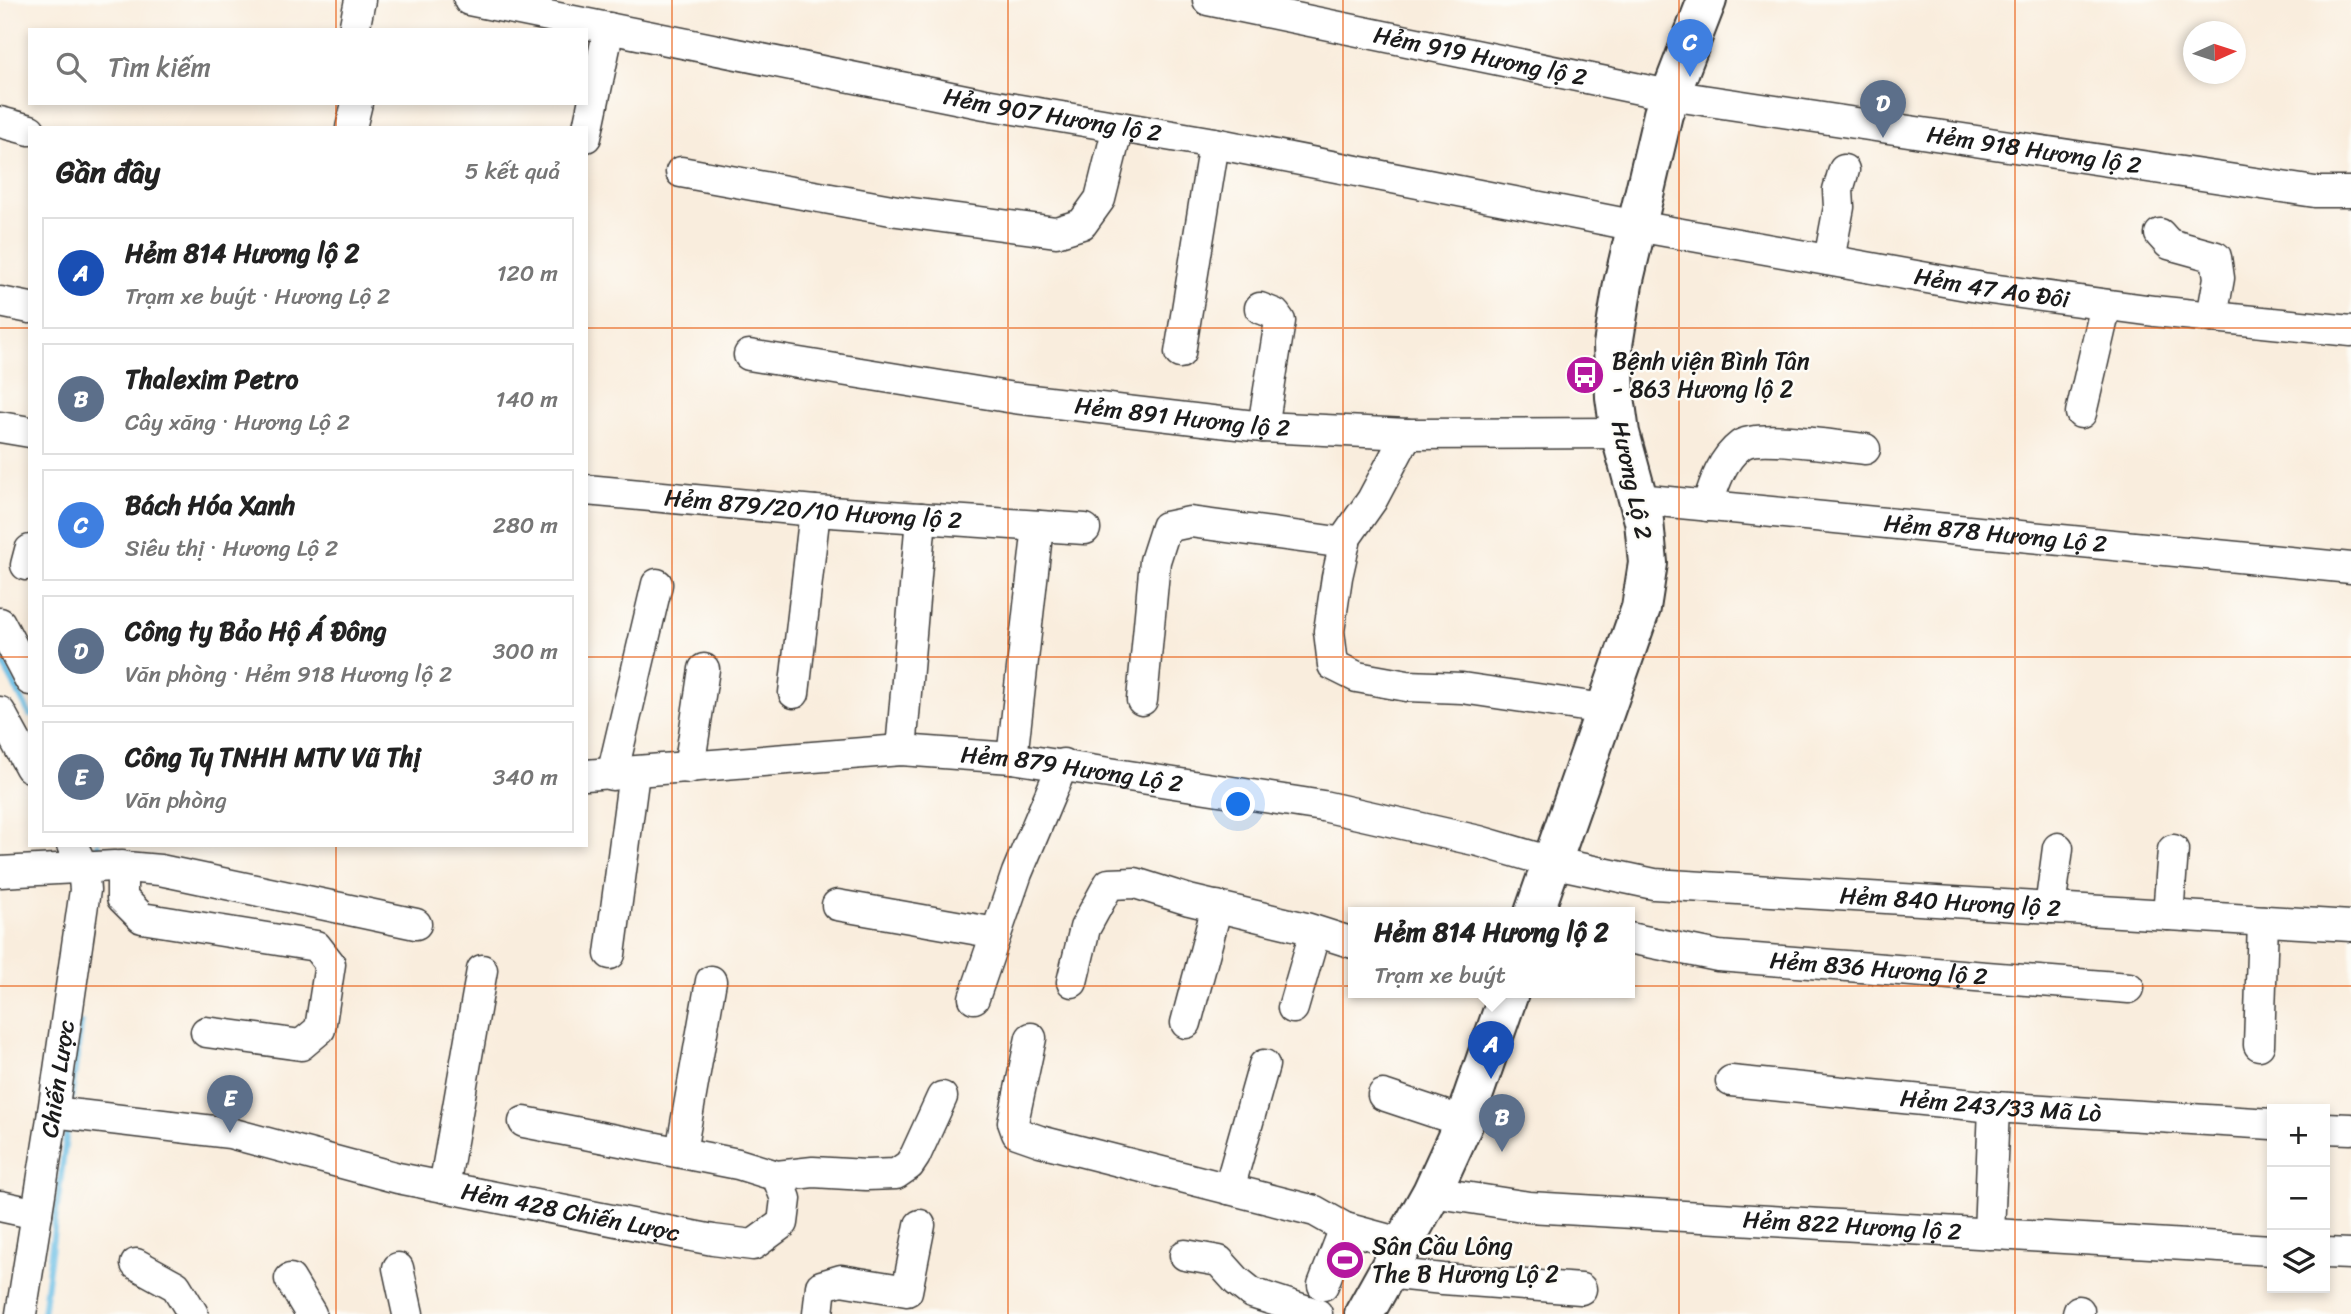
<!DOCTYPE html>
<html lang="vi">
<meta charset="utf-8">
<style>
:root{--surface:#fff;--page:#f6f6f6;--text:#222;--muted:#767676;--line:#e0e0e0;--accent:#b5179e}
body{margin:0;font-family:Sriracha,sans-serif;background:var(--page);color:var(--text)}
.controls{position:absolute;right:21px;bottom:21px;display:grid;overflow:hidden;border-radius:0px;box-shadow:0 4px 10px #0003}
.controls button{width:63px;height:63px;display:grid;place-items:center;padding:0;border:0;border-bottom:2px solid var(--line);background:var(--surface);color:var(--text);font:35px sans-serif}
.compass{position:absolute;left:2183px;top:21px;width:63px;height:63px;border-radius:50%;background:var(--surface);box-shadow:0 4px 10px #0003;rotate:87deg}
.you{position:absolute;left:1239px;top:805px;width:24px;height:24px;margin:-18px;border:5px solid #fff;border-radius:50%;background:#1a73e8;box-shadow:0 0 0 10px #1a73e833}
.badge{display:grid;place-items:center;width:46px;height:46px;border-radius:50%;background:var(--accent);color:#fff;font-size:23px;font-weight:700}
.pin{position:absolute;translate:-50% -58px;filter:drop-shadow(0 2px 4px #0008)}
.pin::after{content:'';position:absolute;top:37px;width:24px;height:21px;background:inherit;clip-path:polygon(0 0,100% 0,50% 100%)}
.popup{position:absolute;left:1348px;top:907px;width:287px;height:91px;box-sizing:border-box;display:grid;place-content:center;border-radius:0px;background:var(--surface);filter:drop-shadow(0 2px 5px #0005);font-size:23px;white-space:nowrap;color:var(--muted)}
.popup b{font-size:26px;color:var(--text)}
.popup::after{content:'';position:absolute;left:50%;top:100%;margin-left:-14px;border:14px solid transparent;border-top-color:var(--surface)}
.list{margin:0;padding:0;list-style:none}
h2{display:flex;justify-content:space-between;align-items:center;height:91px;margin:0;padding:0 28px;font-size:30px}
h2 small{font-size:23px;font-weight:400;color:var(--muted)}
.list li{display:grid;grid-template-columns:46px 1fr auto;gap:21px;align-items:center;box-sizing:border-box;height:112px;margin:0 14px 14px;padding:0 14px;border:2px solid var(--line);border-radius:0px}
.list b{display:block;font-size:26px;white-space:nowrap}
.list p{margin:0;font-size:23px;white-space:nowrap;color:var(--muted)}
.list em{font-size:23px;font-style:normal;color:var(--muted)}
.icon{flex:none;width:38px;height:38px;fill:none;stroke:currentColor;stroke-width:2;stroke-linecap:round;stroke-linejoin:round}
.map{position:relative;flex:none;width:2351px;height:1314px;overflow:hidden}
.search{position:absolute;background:var(--surface);box-shadow:0 4px 10px #0003;left:28px;top:28px;width:560px;height:77px;display:flex;align-items:center;gap:18px;box-sizing:border-box;padding:0 24px;border-radius:0px;color:var(--muted);font-size:26px}
.panel{position:absolute;background:var(--surface);box-shadow:0 4px 10px #0003;left:28px;top:126px;width:560px;height:721px;border-radius:0px}
.map>svg:first-child{display:block}
.lines{fill:none;stroke-linecap:round;stroke-linejoin:round}
.stream{stroke:#69bee5;stroke-width:6}
.minor-casing{stroke:#3d3b39;stroke-width:33}
.major-casing{stroke:#3d3b39;stroke-width:42}
.minor{stroke:#fff;stroke-width:30}
.major{stroke:#fff;stroke-width:38}
.grid{fill:none;stroke:#e8590c;stroke-width:2;stroke-opacity:0.55}
.labels{text-anchor:middle;stroke-width:5;stroke-linejoin:round;paint-order:stroke}
.street-label{font-size:24px;fill:#1c1c1c;stroke:#fdfcf7}
.poi-label{font-size:24px;fill:#1c1c1c;stroke:#fdfcf7;text-anchor:start}
</style>
<div class="map">
<svg width="2351" height="1314" viewBox="0 0 2351 1314">
<rect width="100%" height="100%" fill="#fdfcf7"/>
<filter id="ink" filterUnits="userSpaceOnUse"><feTurbulence type="fractalNoise" baseFrequency=".0143" numOctaves="2"/><feDisplacementMap in="SourceGraphic" scale="14" xChannelSelector="R" yChannelSelector="G"/><feConvolveMatrix kernelMatrix="1 2 1 2 8 2 1 2 1" color-interpolation-filters="sRGB"/></filter>
<filter id="wash" filterUnits="userSpaceOnUse"><feTurbulence type="fractalNoise" baseFrequency=".00686" numOctaves="4" result="noise"/><feDisplacementMap in="SourceGraphic" scale="28" xChannelSelector="R" yChannelSelector="G"/><feGaussianBlur stdDeviation="1.57" result="paint"/><feColorMatrix in="noise" values="0 0 0 0 0 0 0 0 0 0 0 0 0 0 0 0 0 1.4 0 .05"/><feComposite in="paint" operator="in"/></filter>
<g filter="url(#wash)">
<rect width="100%" height="100%" fill="#f9eddd"/>
<g class="lines">
<g class="stream">
<path d="M0 658 30 715"/>
<path d="M98 845 102 857"/>
<path d="M70 1107 81 1024"/>
<path d="M43 1314 68 1122"/>
</g>
</g>
</g>
<g filter="url(#ink)">
<g class="lines">
<g class="minor-casing">
<g id="minor">
<path id="s1" d="M469 0 985 104 1214 143 1637 226 1983 288 2154 311 2351 331"/>
<path id="s2" d="M1208 0 1669 95 2315 192H2351"/>
<path d="M354 30 360 0"/>
<path d="M0 122 30 130"/>
<path d="M351 128 357 103"/>
<path d="M586 137 609 28"/>
<path d="M681 172 897 211 1056 232 1082 224 1100 199 1118 127"/>
<path d="M2160 234 2169 244 2216 257 2219 278 2212 317"/>
<path d="M1829 260 1839 207 1838 190 1844 170"/>
<path d="M0 302 30 308"/>
<path d="M1260 308 1275 314 1280 321 1263 427"/>
<path d="M1180 353 1214 143"/>
<path id="s3" d="M749 355 1014 398 1263 427 1407 434 1620 433"/>
<path d="M2081 413 2106 305"/>
<path d="M0 427 30 432"/>
<path d="M1407 434 1372 500 1346 537 1337 577 1329 631 1333 665 1357 677 1407 686 1462 688 1604 709"/>
<path id="s4" d="M586 490 815 511 1085 529"/>
<path id="s5" d="M1638 499 2351 568"/>
<path d="M1707 506C1714 484 1722 459 1741 445 1758 433 1842 447 1865 449"/>
<path d="M26 565 30 550"/>
<path d="M0 623 30 680"/>
<path d="M794 693 815 511"/>
<path d="M1142 700 1155 561 1166 527 1190 522 1345 543"/>
<path d="M0 712 30 767"/>
<path d="M901 750 921 518"/>
<path d="M1012 758 1038 526"/>
<path d="M689 768 704 669"/>
<path id="s6" d="M586 775 901 750 1012 758 1323 806 1479 841 1551 862 1654 884 2351 926"/>
<path d="M612 775 657 584"/>
<path d="M122 866V898L142 918 316 946 330 964 320 1029 301 1045 206 1032"/>
<path d="M0 872 114 866 160 870 416 924"/>
<path d="M837 905 996 933"/>
<path d="M2050 908 2058 848"/>
<path d="M2168 915 2173 850"/>
<path id="s7" d="M1629 938 1718 956 2129 988"/>
<path d="M610 954 634 773"/>
<path d="M1072 982 1085 928 1109 884 1135 883 1189 900 1306 928 1353 943"/>
<path d="M974 998 1017 873 1063 764"/>
<path d="M1293 1008 1315 932"/>
<path d="M1186 1023 1217 906"/>
<path d="M1031 1038 1013 1122 1017 1133 1040 1141 1315 1211 1345 1228 1404 1244"/>
<path d="M2259 1045 2263 921"/>
<path id="s8" d="M1731 1081 1994 1107 2272 1124"/>
<path d="M1383 1095 1464 1122"/>
<path id="s9" d="M53 1112 230 1133 398 1178 713 1240 753 1245 783 1223 786 1199 777 1176"/>
<path d="M524 1122 738 1164 777 1176 813 1172 866 1175 896 1174 909 1165 915 1156 942 1097"/>
<path d="M2325 1128 2351 1129"/>
<path d="M681 1152 711 981"/>
<path d="M444 1187 482 970"/>
<path d="M1229 1189 1264 1065"/>
<path id="s10" d="M1432 1192 1529 1207 2272 1250"/>
<path d="M0 1206 37 1214"/>
<path d="M1989 1234 1994 1107"/>
<path d="M2325 1253 2351 1254"/>
<path d="M1185 1255 1219 1261 1237 1281 1252 1293 1317 1314"/>
<path d="M136 1264 176 1286 193 1314"/>
<path d="M398 1268 408 1314"/>
<path d="M1386 1273 1443 1279 1581 1289"/>
<path d="M290 1279 311 1314"/>
<path d="M1323 1285 1345 1228"/>
<path id="s11" d="M21 1314 53 1112 85 890 83 867 72 845"/>
<path d="M818 1314 821 1286 841 1280 907 1291 920 1225"/>
<path d="M2078 1314 2079 1311"/>
</g>
</g>
<g class="major-casing">
<g id="major">
<path d="M1534 913 1641 608 1648 563 1644 521 1620 433 1615 397 1613 345 1623 284 1663 114 1707 0"/>
<path d="M1364 1314 1432 1192 1464 1122 1509 993"/>
</g>
</g>
<use href="#minor" class="minor"/>
<use href="#major" class="major"/>
</g>
</g>
<path class="grid" d="M336 0V30M672 0V1314M1008 0V1314M1343 0V1314M1679 0V1314M2015 0V1314M336 103V128M0 328H30M586 328H2351M0 657H30M586 657H2351M336 845V1314M0 986H2351"/>
<defs>
<g id="bus-disc" transform="scale(2.0125)"><circle r="9.5" fill="#b5179e" stroke="#fdfcf7"/><path d="M-5-6H5V4H4V6H2V4H-2V6H-4V4H-5ZM-3.5-4V0h7V-4ZM-3.5 1.2v1.5H-2V1.2ZM2 1.2v1.5H3.5V1.2Z" fill="#fff"/></g>
<g id="stadium-disc" transform="scale(2.0125)"><circle r="9.5" fill="#b5179e" stroke="#fdfcf7"/><path d="M0-5a6.5 5 0 1 0 0 10a6.5 5 0 1 0 0-10ZM-3.5-1.8h7v3.6h-7Z" fill="#fff"/></g>
</defs>
<g fill-rule="evenodd">
<use href="#bus-disc" x="1585" y="375"/>
<use href="#stadium-disc" x="1345" y="1260"/>
</g>
<g class="labels">
<g class="street-label">
<text dy="8" stroke="none"><textPath href="#s2" startOffset="278">Hẻm 919 Hương lộ 2</textPath></text>
<text dy="8" stroke="none"><textPath href="#s1" startOffset="595">Hẻm 907 Hương lộ 2</textPath></text>
<text dy="8" stroke="none"><textPath href="#s2" startOffset="840">Hẻm 918 Hương lộ 2</textPath></text>
<text dy="8" stroke="none"><textPath href="#s1" startOffset="1550">Hẻm 47 Ao Đôi</textPath></text>
<text dy="8" stroke="none"><textPath href="#s3" startOffset="438">Hẻm 891 Hương lộ 2</textPath></text>
<text transform="translate(1632 480) rotate(78)" y="8">Hương Lộ 2</text>
<text dy="8" stroke="none"><textPath href="#s4" startOffset="228">Hẻm 879/20/10 Hương lộ 2</textPath></text>
<text dy="8" stroke="none"><textPath href="#s5" startOffset="359">Hẻm 878 Hương Lộ 2</textPath></text>
<text dy="8" stroke="none"><textPath href="#s6" startOffset="488">Hẻm 879 Hương Lộ 2</textPath></text>
<text dy="8" stroke="none"><textPath href="#s6" startOffset="1379">Hẻm 840 Hương lộ 2</textPath></text>
<text dy="8" stroke="none"><textPath href="#s7" startOffset="252">Hẻm 836 Hương lộ 2</textPath></text>
<text dy="8" stroke="none"><textPath href="#s11" startOffset="238">Chiến Lược</textPath></text>
<text dy="8" stroke="none"><textPath href="#s8" startOffset="271">Hẻm 243/33 Mã Lò</textPath></text>
<text dy="8" stroke="none"><textPath href="#s9" startOffset="528">Hẻm 428 Chiến Lược</textPath></text>
<text dy="8" stroke="none"><textPath href="#s10" startOffset="422">Hẻm 822 Hương lộ 2</textPath></text>
</g>
<g class="poi-label">
<text x="1612" y="369">Bệnh viện Bình Tân<tspan x="1612" dy="28">- 863 Hương lộ 2</tspan></text>
<text x="1372" y="1254">Sân Cầu Lông<tspan x="1372" dy="28">The B Hương Lộ 2</tspan></text>
</g>
</g>
</svg>
<div class="controls">
<button>+</button>
<button>−</button>
<button><svg class="icon" aria-label="layers" viewBox="0 0 24 24"><path d="M12 4l9 5-9 5-9-5zM3 14l9 5 9-5"/></svg></button>
</div>
<svg class="compass" viewBox="-18 -18 36 36"><path d="M0-13l5 13h-10z" fill="#e53935"/><path d="M0 13l5-13h-10z" fill="#767676"/></svg>
<div class="you"></div>
<div class="pin badge" style="left:1491px;top:1079px;background:#1a4fb4">A</div>
<div class="popup"><b>Hẻm 814 Hương lộ 2</b>Trạm xe buýt</div>
<div class="pin badge" style="left:1502px;top:1152px;background:#5c6f8a">B</div>
<div class="pin badge" style="left:1690px;top:77px;background:#3f7fe0">C</div>
<div class="pin badge" style="left:1883px;top:138px;background:#5c6f8a">D</div>
<div class="pin badge" style="left:230px;top:1133px;background:#5c6f8a">E</div>
<div class="search"><svg class="icon" aria-label="search" viewBox="0 0 24 24"><circle cx="10" cy="10" r="6"/><path d="M15 15l6 6"/></svg>Tìm kiếm</div>
<section class="panel">
<h2>Gần đây<small>5 kết quả</small></h2>
<ul class="list">
<li><span class="badge" style="background:#1a4fb4">A</span><div><b>Hẻm 814 Hương lộ 2</b><p>Trạm xe buýt · Hương Lộ 2</p></div><em>120 m</em></li>
<li><span class="badge" style="background:#5c6f8a">B</span><div><b>Thalexim Petro</b><p>Cây xăng · Hương Lộ 2</p></div><em>140 m</em></li>
<li><span class="badge" style="background:#3f7fe0">C</span><div><b>Bách Hóa Xanh</b><p>Siêu thị · Hương Lộ 2</p></div><em>280 m</em></li>
<li><span class="badge" style="background:#5c6f8a">D</span><div><b>Công ty Bảo Hộ Á Đông</b><p>Văn phòng · Hẻm 918 Hương lộ 2</p></div><em>300 m</em></li>
<li><span class="badge" style="background:#5c6f8a">E</span><div><b>Công Ty TNHH MTV Vũ Thị</b><p>Văn phòng</p></div><em>340 m</em></li>
</ul>
</section>
</div>
